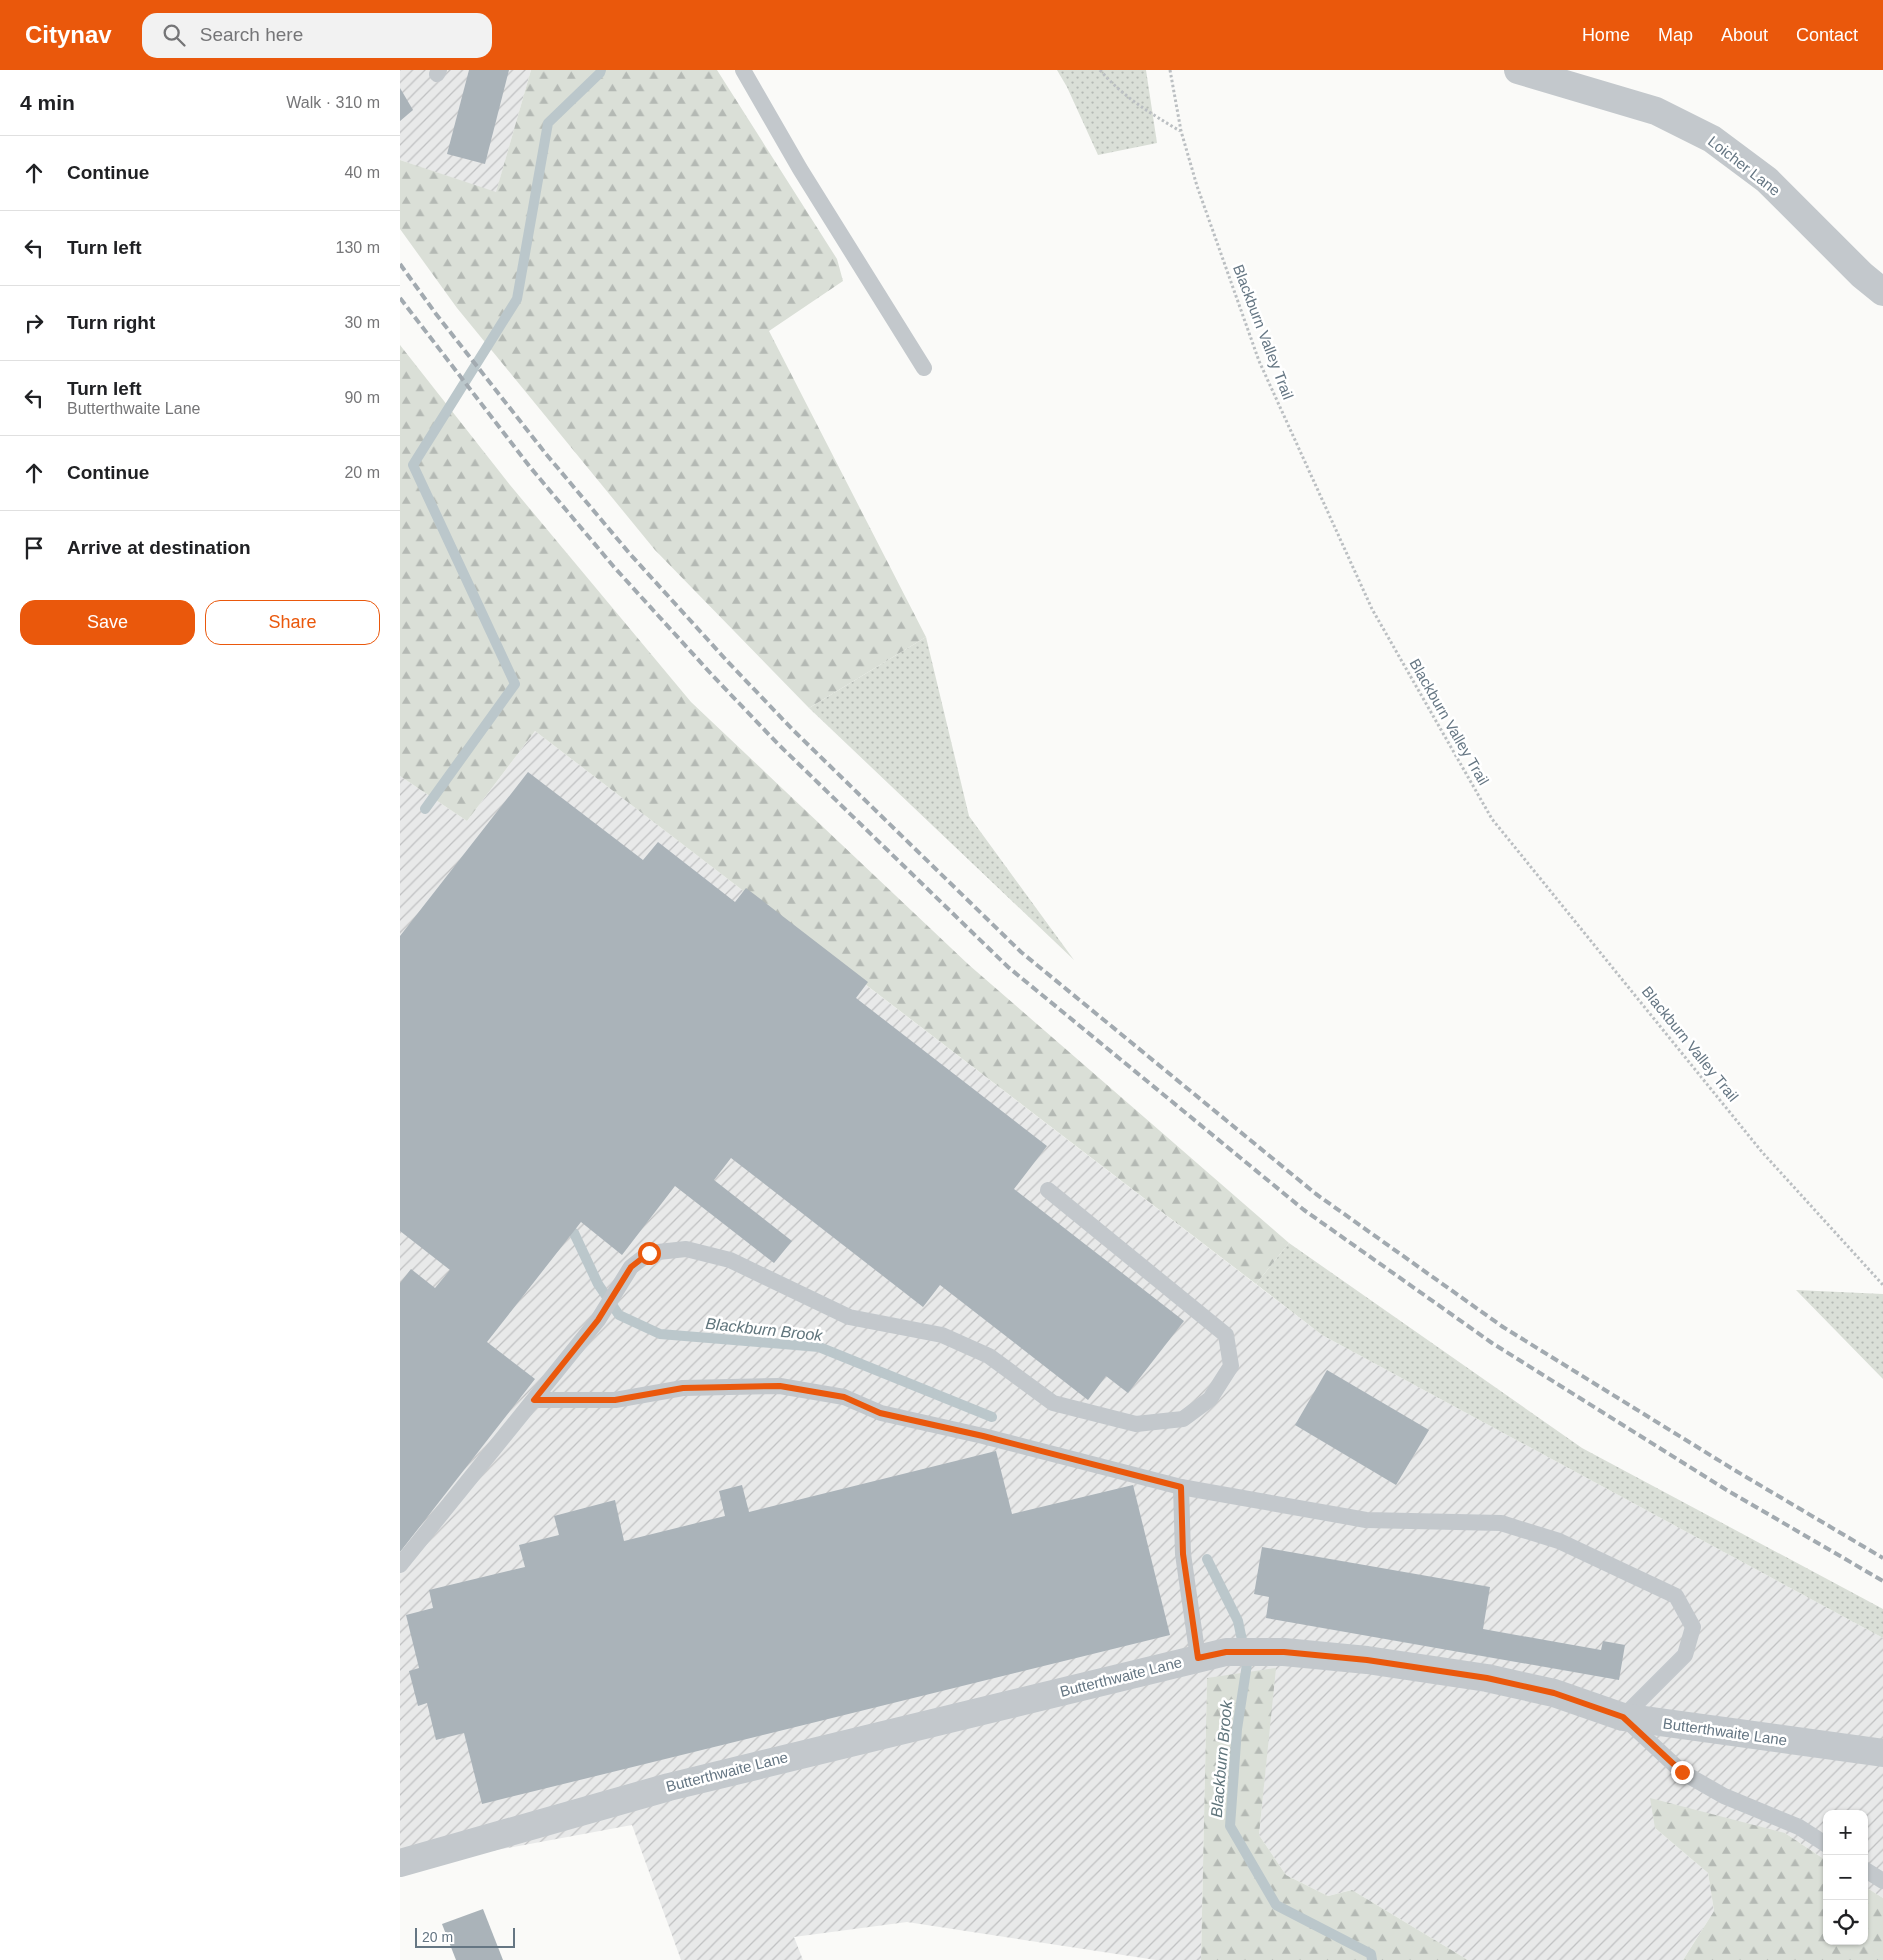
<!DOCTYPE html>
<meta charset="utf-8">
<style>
:root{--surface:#fff;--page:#f2f2f2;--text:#202124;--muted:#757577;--line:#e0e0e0;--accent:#ea580c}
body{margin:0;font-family:Helvetica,sans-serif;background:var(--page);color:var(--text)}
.controls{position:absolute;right:15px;bottom:15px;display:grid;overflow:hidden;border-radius:10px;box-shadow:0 1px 4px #0004}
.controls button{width:45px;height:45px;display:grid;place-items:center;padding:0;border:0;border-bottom:1px solid var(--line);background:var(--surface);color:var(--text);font:25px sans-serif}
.scale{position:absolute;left:15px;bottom:12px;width:100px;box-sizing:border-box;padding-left:5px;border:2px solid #657683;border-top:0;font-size:14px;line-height:18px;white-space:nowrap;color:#657683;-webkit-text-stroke:4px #fff;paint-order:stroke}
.stop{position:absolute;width:15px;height:15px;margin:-11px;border:4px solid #ea580c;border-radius:50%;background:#fff}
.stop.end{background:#ea580c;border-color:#fff;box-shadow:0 1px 5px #0008}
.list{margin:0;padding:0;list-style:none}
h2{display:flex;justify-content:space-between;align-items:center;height:65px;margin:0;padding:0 20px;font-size:21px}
h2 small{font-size:16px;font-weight:400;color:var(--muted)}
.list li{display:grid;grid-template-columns:32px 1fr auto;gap:15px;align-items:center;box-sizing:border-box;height:75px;padding:0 20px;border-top:1px solid var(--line)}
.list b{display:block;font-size:19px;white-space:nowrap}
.list p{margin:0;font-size:16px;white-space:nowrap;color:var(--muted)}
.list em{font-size:16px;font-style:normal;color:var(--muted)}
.actions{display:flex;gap:10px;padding:15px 20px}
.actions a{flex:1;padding:11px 0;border:1px solid var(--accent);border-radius:15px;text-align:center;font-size:18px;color:var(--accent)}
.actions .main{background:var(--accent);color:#fff}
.icon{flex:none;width:28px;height:28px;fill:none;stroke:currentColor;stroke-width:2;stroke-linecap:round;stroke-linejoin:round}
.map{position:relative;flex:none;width:1483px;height:1890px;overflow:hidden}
header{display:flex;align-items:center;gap:30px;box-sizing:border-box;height:70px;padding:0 25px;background:var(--accent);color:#fff}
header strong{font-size:24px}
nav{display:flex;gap:28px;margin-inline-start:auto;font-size:18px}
.search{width:350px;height:45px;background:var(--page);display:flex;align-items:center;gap:12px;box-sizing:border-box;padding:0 18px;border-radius:15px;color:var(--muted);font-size:19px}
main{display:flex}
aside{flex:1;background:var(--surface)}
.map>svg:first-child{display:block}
.industrial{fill:url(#industrial-furrows)}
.grass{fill:url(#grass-dots)}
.forest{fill:url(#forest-firs)}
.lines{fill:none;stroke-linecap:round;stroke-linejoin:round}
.stream{stroke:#bbc7cb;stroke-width:10}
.building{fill:#aab3b9}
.path{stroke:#bbbfc2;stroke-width:3;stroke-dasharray:2.5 2.5;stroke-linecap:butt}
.service{stroke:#c3c8cc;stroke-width:16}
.minor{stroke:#c3c8cc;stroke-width:28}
.rail{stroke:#a2aab0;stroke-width:4;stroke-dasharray:8 4;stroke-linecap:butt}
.route{stroke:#ea580c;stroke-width:6}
.labels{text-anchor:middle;stroke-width:5;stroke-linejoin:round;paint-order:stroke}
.street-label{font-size:15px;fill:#657683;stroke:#fff}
.water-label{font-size:16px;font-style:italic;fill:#60757c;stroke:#fff}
</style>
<header>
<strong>Citynav</strong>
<div class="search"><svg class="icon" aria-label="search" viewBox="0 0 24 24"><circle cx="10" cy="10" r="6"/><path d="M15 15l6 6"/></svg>Search here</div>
<nav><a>Home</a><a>Map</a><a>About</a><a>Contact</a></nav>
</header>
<main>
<aside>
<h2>4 min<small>Walk · 310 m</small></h2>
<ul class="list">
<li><svg class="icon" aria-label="ahead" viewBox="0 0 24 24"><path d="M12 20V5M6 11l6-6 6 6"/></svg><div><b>Continue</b></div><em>40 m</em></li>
<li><svg class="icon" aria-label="left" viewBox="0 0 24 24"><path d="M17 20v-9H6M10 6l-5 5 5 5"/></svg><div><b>Turn left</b></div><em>130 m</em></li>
<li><svg class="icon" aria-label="right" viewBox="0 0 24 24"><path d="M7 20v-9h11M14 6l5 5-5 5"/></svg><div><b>Turn right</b></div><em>30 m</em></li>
<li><svg class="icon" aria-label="left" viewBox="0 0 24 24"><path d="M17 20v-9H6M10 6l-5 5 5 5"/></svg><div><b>Turn left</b><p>Butterthwaite Lane</p></div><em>90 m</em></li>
<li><svg class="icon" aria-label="ahead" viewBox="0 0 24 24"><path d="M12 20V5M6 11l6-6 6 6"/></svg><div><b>Continue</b></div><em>20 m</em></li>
<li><svg class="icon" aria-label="arrive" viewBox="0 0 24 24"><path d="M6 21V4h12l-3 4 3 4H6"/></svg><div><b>Arrive at destination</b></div></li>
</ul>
<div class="actions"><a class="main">Save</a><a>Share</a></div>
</aside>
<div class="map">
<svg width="1483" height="1890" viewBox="0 0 1483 1890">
<defs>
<pattern id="industrial-furrows" width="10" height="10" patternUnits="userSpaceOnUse" patternTransform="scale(1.25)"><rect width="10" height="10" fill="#e8e9e9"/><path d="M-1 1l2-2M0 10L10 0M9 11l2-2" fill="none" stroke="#c0c1c2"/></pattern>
<pattern id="grass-dots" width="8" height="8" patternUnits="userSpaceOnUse" patternTransform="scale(1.25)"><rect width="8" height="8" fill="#dadfd7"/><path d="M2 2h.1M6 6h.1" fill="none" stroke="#b4b9b4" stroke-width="1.8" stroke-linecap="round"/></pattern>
<pattern id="forest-firs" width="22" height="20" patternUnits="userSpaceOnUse" patternTransform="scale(1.25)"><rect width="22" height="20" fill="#dadfd7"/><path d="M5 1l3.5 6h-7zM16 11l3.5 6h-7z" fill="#b4b9b4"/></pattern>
</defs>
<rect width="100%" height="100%" fill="#fafaf8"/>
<g class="industrial">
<path d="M0 0H131L96 123 0 90Z"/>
<path d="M135 661 922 1265 1483 1568V1828L1464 1816V1744H1427V1791L1385 1763 1255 1758 1308 1803 1314 1841 1283 1890H1068L952 1820 928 1826 886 1805 859 1765 875 1599 807 1609 801 1890H756L507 1852 394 1867 403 1890H281L232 1755 0 1798V706L67 751Z"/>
</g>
<g class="grass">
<path d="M657 0H746L757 73 698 85 667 17Z"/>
<path d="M526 567 569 746 674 890 409 638Z"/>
<path d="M889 1173 1182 1378 1483 1539V1568L922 1265 856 1214Z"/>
<path d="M1396 1220 1483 1224V1309Z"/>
</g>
<g class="forest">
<path d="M131 0H317L437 189 443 211 369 261 526 567 409 638 255 480 57 238 0 159V90L96 122Z"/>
<path d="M0 275 110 415 291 632 569 895 889 1173 856 1214 135 661 67 751 0 706Z"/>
<path d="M876 1598 859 1765 886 1805 928 1826 952 1820 1068 1890H801L807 1608Z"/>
<path d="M1250 1728 1385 1763 1427 1791V1871H1464V1816L1483 1828V1890H1283L1314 1841 1308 1803 1255 1758Z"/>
</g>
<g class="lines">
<g class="stream">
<path d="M25 739 115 614 13 395 117 229 148 53 200 3 201 0"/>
<path d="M174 1163 198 1214 219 1245 260 1264 419 1277 592 1347"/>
<path d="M807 1489 838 1551 847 1594 837 1659 830 1756 876 1835 971 1884 972 1890"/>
</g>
</g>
<g class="building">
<path d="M69 0H109L85 94 47 84Z"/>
<path d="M0 18 13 40 0 51Z"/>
<path d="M128 702 243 790 258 772 335 832 346 818 468 912 456 928 647 1076 614 1119 784 1251 728 1323 706 1306 688 1330 540 1215 523 1237 331 1088 314 1110 392 1171 374 1193 275 1116 222 1185 181 1152 87 1272 135 1309 0 1482V1213L11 1199 35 1218 50 1200 0 1161V866Z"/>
<path d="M927 1300 1029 1360 996 1415 895 1355Z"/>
<path d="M596 1381 612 1444 733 1415 770 1565 82 1734 64 1663 36 1670 27 1633 18 1636 9 1601 19 1598 6 1545 33 1538 29 1520 125 1497 119 1475 159 1465 154 1446 215 1430 224 1471 325 1446 319 1421 342 1415 349 1442Z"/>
<path d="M862 1477 1090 1517 1083 1559 1201 1580 1203 1571 1225 1575 1219 1610 866 1548 869 1527 854 1524Z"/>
<path d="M83 1839 103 1890H56L42 1854Z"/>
</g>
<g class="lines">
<g class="path">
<path d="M700 0C723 27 750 43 780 61"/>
<path d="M770 0 781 61 797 116 859 291 972 539 1092 749 1362 1082 1483 1215"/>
</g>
<g class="service">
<path d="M343 0 400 99 524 298"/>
<path d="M37 4 39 0"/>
<path d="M134 1330H215L283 1318 380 1316 444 1327 481 1343 583 1366 781 1417 966 1450 1101 1453 1159 1471 1276 1526 1293 1557 1285 1585 1223 1647 1282 1702 1324 1726 1399 1757 1427 1775"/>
<path d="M781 1417 783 1484 798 1588"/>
<path d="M0 1495 198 1250 231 1197 249 1183 286 1179 330 1190 449 1247 542 1265 589 1286 653 1333 736 1354 783 1349 810 1329 831 1296 826 1265 648 1120"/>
<path d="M1464 1799 1483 1811"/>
</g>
<g class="minor">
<path d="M1118 0 1256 41 1312 69 1367 110 1462 205 1483 222"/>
<path d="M0 1793 269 1717 826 1582H884L967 1590 1087 1608 1154 1623 1223 1647 1483 1683"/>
</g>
<g class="rail">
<path d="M0 194 36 244 146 384 230 484 328 592 393 660 621 882 916 1124 1103 1257 1336 1401 1483 1488"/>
<path d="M0 228 130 397 214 497 313 606 378 674 608 897 904 1140 1092 1273 1325 1419 1483 1511"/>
</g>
</g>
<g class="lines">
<path class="route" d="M249 1183 231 1197 198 1250 134 1330H215L283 1318 380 1316 444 1327 480 1343 583 1366 781 1417 783 1484 798 1588 826 1582H884L967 1590 1087 1608 1154 1623 1223 1647 1282 1702"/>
</g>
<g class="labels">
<g class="street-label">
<text transform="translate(1344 96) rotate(38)" y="5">Loicher Lane</text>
<text transform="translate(863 262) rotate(69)" y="5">Blackburn Valley Trail</text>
<text transform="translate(1049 652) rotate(60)" y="5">Blackburn Valley Trail</text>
<text transform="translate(1290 974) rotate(51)" y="5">Blackburn Valley Trail</text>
<text transform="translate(721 1607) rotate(-14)" y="5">Butterthwaite Lane</text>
<text transform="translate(1325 1662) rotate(8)" y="5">Butterthwaite Lane</text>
<text transform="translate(327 1702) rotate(-14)" y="5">Butterthwaite Lane</text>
</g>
<g class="water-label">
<text transform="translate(364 1259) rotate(6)" y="6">Blackburn Brook</text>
<text transform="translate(821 1689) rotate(-85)" y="6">Blackburn Brook</text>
</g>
</g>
</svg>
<div class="controls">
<button>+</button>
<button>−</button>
<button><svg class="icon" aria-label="locate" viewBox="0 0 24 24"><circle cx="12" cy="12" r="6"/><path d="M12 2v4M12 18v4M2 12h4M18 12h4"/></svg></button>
</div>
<div class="scale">20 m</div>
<div class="stop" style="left:249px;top:1183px"></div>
<div class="stop end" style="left:1282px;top:1702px"></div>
</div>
</main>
